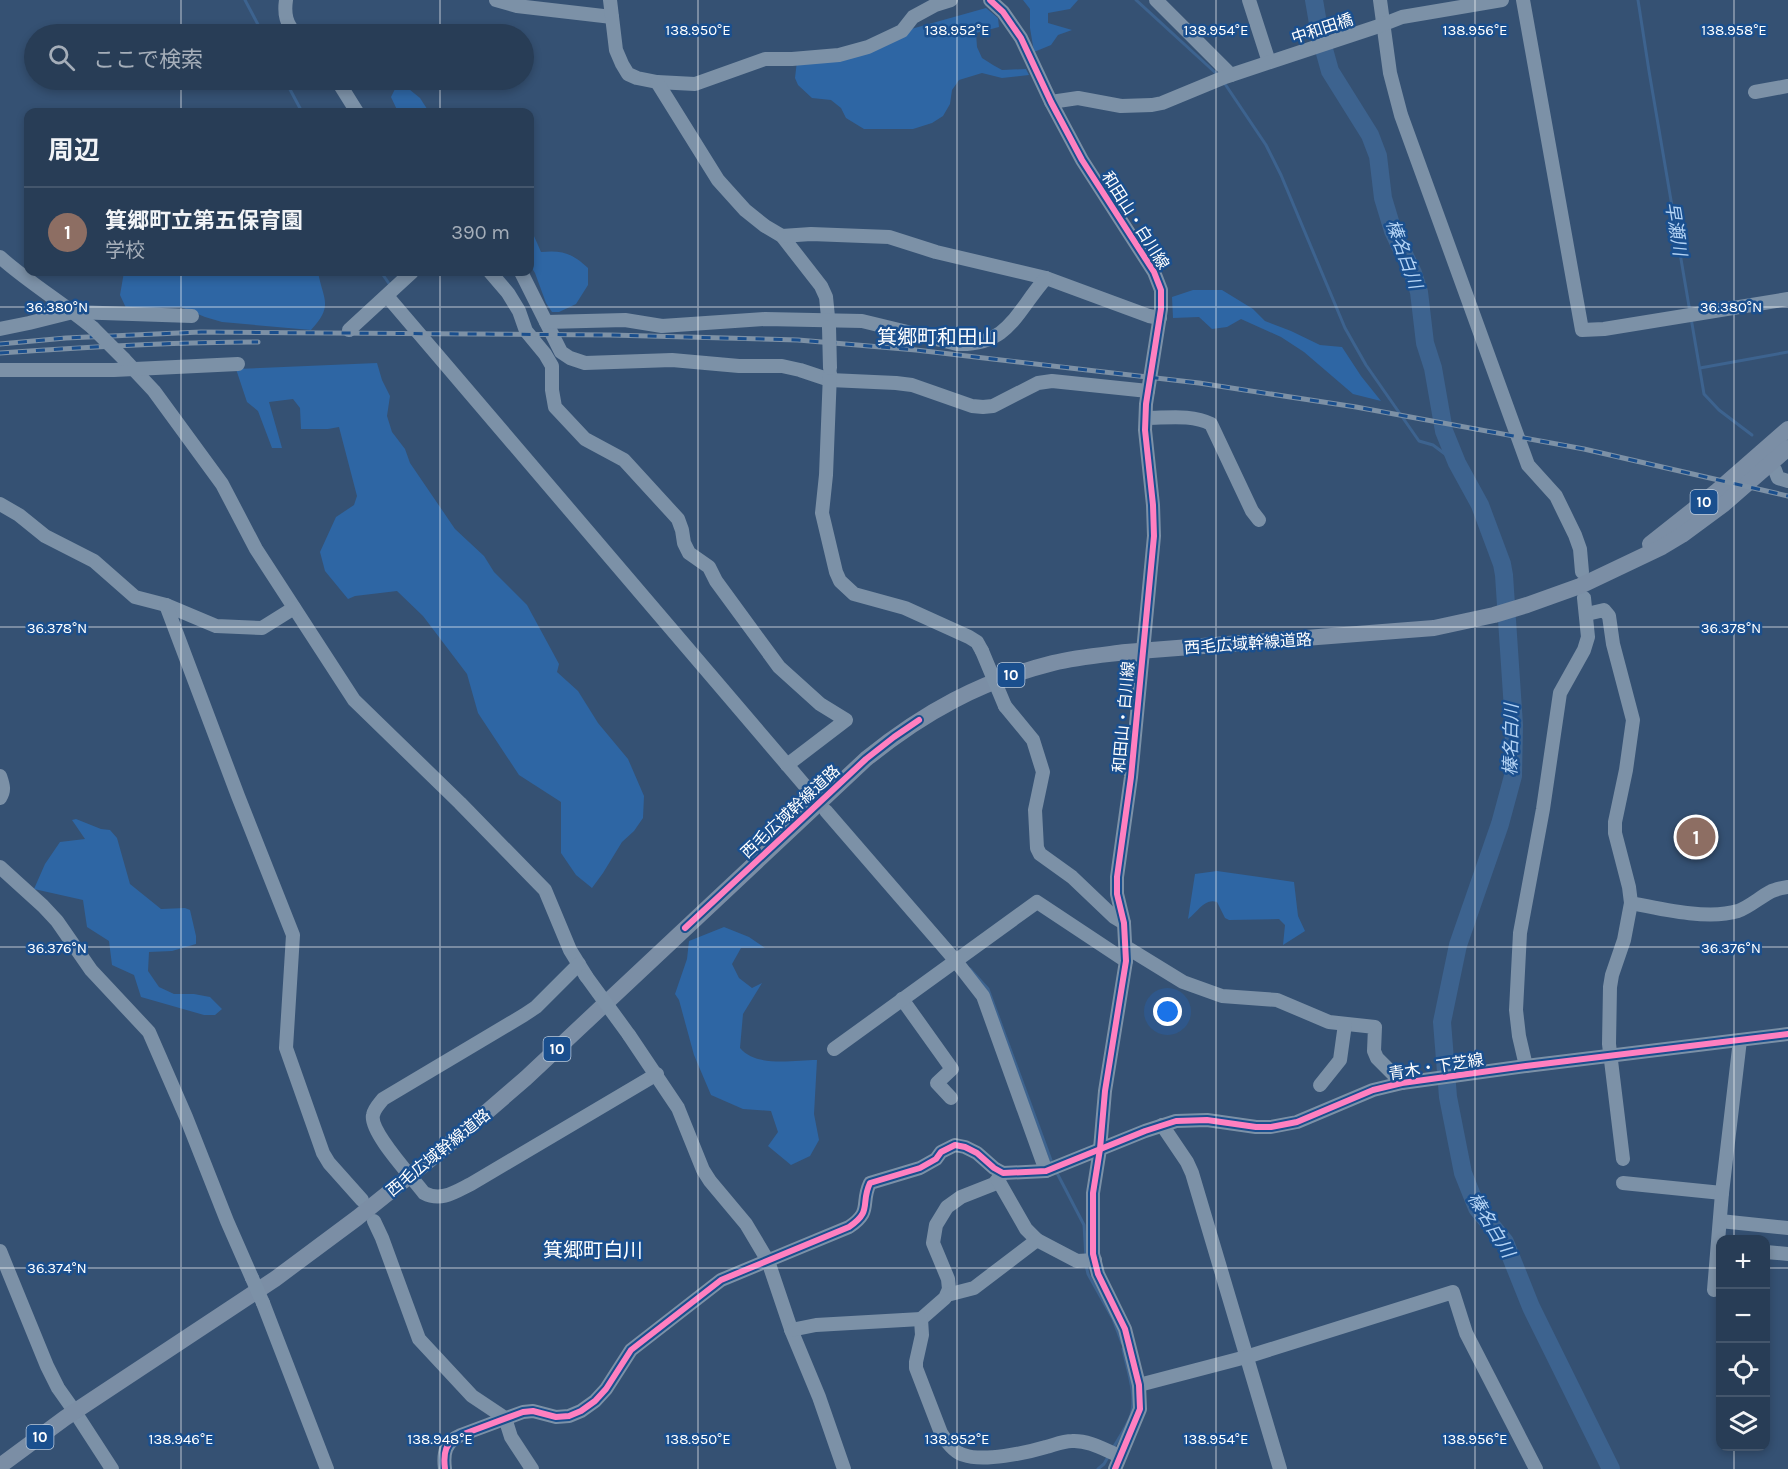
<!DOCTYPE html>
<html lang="ja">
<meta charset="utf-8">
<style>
:root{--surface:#283d56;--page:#344860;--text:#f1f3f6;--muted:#a5aeb9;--line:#44566c;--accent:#8bbbb9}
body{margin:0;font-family:Karla,"Noto Sans JP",sans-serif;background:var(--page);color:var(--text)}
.controls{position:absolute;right:18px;bottom:18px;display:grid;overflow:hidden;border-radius:12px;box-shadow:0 3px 9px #0003}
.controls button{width:54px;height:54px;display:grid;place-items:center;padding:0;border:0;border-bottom:2px solid var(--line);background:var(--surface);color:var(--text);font:30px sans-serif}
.you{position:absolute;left:1168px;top:1012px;width:21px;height:21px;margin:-15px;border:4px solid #fff;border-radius:50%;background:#1a73e8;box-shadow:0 0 0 9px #1a73e833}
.badge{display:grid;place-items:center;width:39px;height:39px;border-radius:50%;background:var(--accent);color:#fff;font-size:20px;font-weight:700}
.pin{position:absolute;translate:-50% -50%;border:3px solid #fff;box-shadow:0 2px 6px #0006}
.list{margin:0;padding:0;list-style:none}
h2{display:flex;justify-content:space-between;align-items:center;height:78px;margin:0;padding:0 24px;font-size:26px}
h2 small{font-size:20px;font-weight:400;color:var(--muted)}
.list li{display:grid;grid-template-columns:39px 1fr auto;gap:18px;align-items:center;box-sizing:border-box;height:90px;padding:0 24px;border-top:2px solid var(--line)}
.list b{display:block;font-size:22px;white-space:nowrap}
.list p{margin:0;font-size:20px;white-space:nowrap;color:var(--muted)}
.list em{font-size:20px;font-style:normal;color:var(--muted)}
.icon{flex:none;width:33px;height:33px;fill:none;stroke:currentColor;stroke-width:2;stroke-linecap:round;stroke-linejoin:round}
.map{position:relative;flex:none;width:1788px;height:1469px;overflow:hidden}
.search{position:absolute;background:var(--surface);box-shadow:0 3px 9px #0003;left:24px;top:24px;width:510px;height:66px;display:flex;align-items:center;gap:15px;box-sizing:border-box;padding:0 21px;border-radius:33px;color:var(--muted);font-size:22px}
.panel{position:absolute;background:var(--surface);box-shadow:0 3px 9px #0003;left:24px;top:108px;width:510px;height:168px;border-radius:12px}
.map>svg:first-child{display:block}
.green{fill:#2e66a4}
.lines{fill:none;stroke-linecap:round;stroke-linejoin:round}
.stream{stroke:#3d638f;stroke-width:3}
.river{stroke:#3d638f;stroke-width:18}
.minor{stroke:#7c91a7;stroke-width:14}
.major{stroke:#7b8ea5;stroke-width:16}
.rail-casing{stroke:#7d91a6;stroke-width:5}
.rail{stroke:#1a4f8e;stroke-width:3;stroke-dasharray:9;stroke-linecap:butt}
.minor-bridge{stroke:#7c91a7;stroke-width:14}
.cycleway-casing{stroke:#1a4f8e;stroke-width:10}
.cycleway{stroke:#ff80c0;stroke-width:6}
.ticks{fill:none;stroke:#fff;stroke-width:1.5;stroke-opacity:0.45}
.labels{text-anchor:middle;stroke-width:5;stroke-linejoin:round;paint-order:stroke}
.shield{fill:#1a4f8e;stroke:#bacadd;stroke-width:1.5}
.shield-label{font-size:15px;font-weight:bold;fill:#fff}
.street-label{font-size:16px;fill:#fff;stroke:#1a4f8e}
.water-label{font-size:18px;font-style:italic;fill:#b3d3f5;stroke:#1a4f8e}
.quarter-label{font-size:20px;fill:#fff;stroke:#1a4f8e}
.ticks-label{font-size:15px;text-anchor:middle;fill:#fff;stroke:#1a4f8e;stroke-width:5;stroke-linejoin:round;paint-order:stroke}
</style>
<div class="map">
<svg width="1788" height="1469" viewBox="0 0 1788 1469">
<rect width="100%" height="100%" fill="#355173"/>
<g class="green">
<path d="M1023 0H1078L1070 9 1048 13V23L1072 30 1058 35 1051 45 1034 52 1030 28V9Z"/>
<path d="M986 8 998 18 999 27 976 33 977 47 982 58 993 65 1002 70 1026 69 1029 75 1002 78 982 73 959 80 952 90 950 104 943 116 932 123 913 129H864L846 118 841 108 831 100 812 98 798 85 795 78 797 61Z"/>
<path d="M399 81 420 98 429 112H398L391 97Z"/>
<path d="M530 227 541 252C562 250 572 253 588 268V285L576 304 559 312H552L546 303 535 273 530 265Z"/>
<path d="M124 272H318C323 300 334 305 311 330L222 322 205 317 181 307 126 308 120 295Z"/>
<path d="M1193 290H1222L1253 309 1265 321 1291 331 1320 345 1342 347 1361 376 1381 401 1353 394 1304 352 1281 337 1241 319 1227 327 1212 329 1199 317 1173 318 1172 297Z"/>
<path d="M377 363 382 380 390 396 387 416 392 432 405 449 410 463 455 529 484 556 494 572 527 605 559 664 557 672 578 691 598 723 628 759 644 796 643 818 634 831 622 842 603 873 592 888 576 875 561 853V802L519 775 478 713 467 674 423 616 397 591 355 596 348 599 325 571 320 552 336 517 354 505 357 496 339 427 328 429H301L300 408 293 399 269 402 282 448H272L258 411 247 402 236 369Z"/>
<path d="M76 819 101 829 110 830 117 838 130 884 161 909 185 908 190 910 196 936V944L172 951 149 952 148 971 159 987 174 994H194L210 997 222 1009 215 1015H204L141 997 134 975 112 965 109 941 87 927 83 900 34 889 45 864 60 842 85 839 72 820Z"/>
<path d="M1217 871 1294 882 1298 916 1305 931 1283 945 1285 925 1279 919 1229 920 1225 918 1217 902C1204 898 1198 912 1188 919L1195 874Z"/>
<path d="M724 927 749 937 765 948H741L732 964 739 978 752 988 762 983 743 1014 740 1048C757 1068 794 1060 817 1060L814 1114 819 1140 810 1156 791 1165 768 1146 778 1132 771 1111 743 1109 711 1095 694 1055 679 1000 675 994 687 959 689 941Z"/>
</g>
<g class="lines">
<g class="stream">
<path d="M245 0 263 34"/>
<path d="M1136 0 1219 76"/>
<path d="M1638 0 1649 71 1690 312"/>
<path d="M285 80 302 112"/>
<path d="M1223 81 1266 145 1281 175 1345 328 1366 365 1419 441 1433 445 1457 463"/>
<path d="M381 272 390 285"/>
<path d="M1691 318 1704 394 1719 410 1752 435"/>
<path d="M1700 368 1788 352"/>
<path d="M970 969 988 989 1052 1163"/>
<path d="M1057 1173 1084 1225 1086 1258"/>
<path d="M1086 1265 1088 1274 1113 1319 1122 1343"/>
<path d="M1113 1448C1119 1438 1127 1426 1131 1415 1137 1395 1127 1369 1123 1349"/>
<path d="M1098 1469 1104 1464 1108 1457"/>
</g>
<path class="river" d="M1314 0 1320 35 1330 71 1370 135 1378 156 1383 198 1393 231 1413 273 1419 292 1425 343 1433 368 1444 431 1457 463 1480 505 1502 564 1504 575 1514 725 1513 776 1500 824 1458 945 1442 1022 1448 1097 1463 1173 1477 1208 1505 1242 1531 1307 1611 1469"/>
<g class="minor">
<path d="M286 0C284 14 286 24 296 34"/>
<path d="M496 0 517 6 612 17"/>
<path d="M610 0 616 50 622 64 628 74 637 78 657 82 695 84 765 59H792L839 55 868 47 902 31 913 17 935 5 951 0"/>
<path d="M990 0 1003 12 1021 38 1051 102 1082 160 1154 272 1161 290V309L1146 404 1145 430 1153 505 1154 536 1131 777 1117 877V894L1124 923 1126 961 1105 1091 1100 1149 1093 1193V1254L1098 1274 1125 1329 1139 1385 1140 1409 1115 1469"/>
<path d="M1156 0 1231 75"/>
<path d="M1249 0 1269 62"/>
<path d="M1380 0 1390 73 1401 115 1528 465 1556 496 1575 535 1580 549 1582 572"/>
<path d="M1523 0 1582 330 1604 329 1788 299"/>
<path d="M337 80 357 112"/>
<path d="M657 82 718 180 745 210 765 226 782 236 821 286 826 297 829 327"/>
<path d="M1755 92 1788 86"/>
<path d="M1051 102 1078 98 1121 106 1152 105 1162 103 1225 77 1379 26 1402 17 1502 0"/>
<path d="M782 236 811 234 889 237 936 252 1046 278 1149 316 1160 318"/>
<path d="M0 257C29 283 63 303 93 328"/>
<path d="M490 272 508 293 519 311 526 331 545 354 552 366V390L555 407 585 439 624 460 678 519 682 530 684 543 689 553 709 567 716 581 779 667 820 704 846 720 787 765"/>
<path d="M521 272 561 352 570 358 585 363 672 360 739 366H782L800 370 830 380 896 383 912 385 972 406 983 407 993 406 1038 383 1052 381 1148 391"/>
<path d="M387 296 812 794"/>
<path d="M546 322 625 320 662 326 765 319 862 321 957 344C1009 346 1016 312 1046 278"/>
<path d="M0 329 29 323 73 312 192 316"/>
<path d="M349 330 412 272"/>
<path d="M124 359 154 391 222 484 256 549 354 700 460 803 545 890 570 950 586 976"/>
<path d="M0 370H114L238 364"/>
<path d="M830 373 826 475 822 513 836 572 840 581 854 594 905 608 969 637 977 642 982 651"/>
<path d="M1146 418C1167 418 1192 414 1211 424L1252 511 1259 520"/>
<path d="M1770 464 1775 470 1778 478 1788 481"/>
<path d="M0 504 19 515 45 536 94 561 135 597 166 605 216 626 262 628 294 608"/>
<path d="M166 605 238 796 293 935 286 1048 323 1153 329 1163 362 1200"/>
<path d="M1587 614 1604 610 1609 616 1613 644 1633 720 1626 770 1615 822V833L1629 887 1631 903 1624 940 1612 975 1610 987 1609 1044 1623 1159"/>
<path d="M1005 706 1033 740 1043 772 1035 810 1037 848 1040 854 1072 877 1114 917 1124 923"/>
<path d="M0 776C3 785 5 790 0 798"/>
<path d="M826 811 955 960 983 996 1046 1171"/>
<path d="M0 867 43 906 57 921 91 970 149 1032 186 1117 227 1221 252 1278"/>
<path d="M1631 903C1661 909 1708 920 1738 911 1749 907 1759 898 1770 892 1775 889 1782 888 1788 887"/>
<path d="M1126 947 1183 982 1222 996 1277 1000 1329 1022 1375 1027 1374 1051 1377 1058 1402 1083"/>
<path d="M579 964 536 1007 524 1015 383 1099C380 1103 374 1109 373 1115 369 1132 413 1178 424 1193 441 1202 455 1192 471 1184L657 1074"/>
<path d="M902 999 952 1069 937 1083 951 1098"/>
<path d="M629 1035 678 1108 703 1170 710 1181 746 1224 768 1261 792 1332 819 1397 844 1469"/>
<path d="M834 1049 1037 902 1126 961"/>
<path d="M1526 1066 1519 1036 1516 1010 1520 933 1543 809 1560 693 1584 650 1588 637 1584 598"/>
<path d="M1320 1085 1340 1060 1345 1024"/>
<path d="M1162 1125 1187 1162 1192 1173 1280 1469"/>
<path d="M1003 1173 994 1184 961 1197 947 1207 936 1225 933 1243 948 1279 949 1289 945 1298 921 1319 922 1335 916 1362V1368L941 1433C946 1441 955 1453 964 1455 983 1462 1026 1453 1046 1447 1054 1445 1063 1441 1072 1441 1089 1440 1105 1450 1120 1456"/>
<path d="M998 1180 1026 1229 1037 1240"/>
<path d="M1623 1183 1722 1193"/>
<path d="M374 1221 382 1238 419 1339 472 1396 505 1418 511 1437 532 1469"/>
<path d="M1720 1221 1788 1228"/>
<path d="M0 1251 47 1366 58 1388 75 1412 112 1469"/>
<path d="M1766 1252 1788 1254"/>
<path d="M1714 1290 1722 1193 1740 1040"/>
<path d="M947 1295 974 1288 1037 1240 1077 1261 1095 1260"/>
<path d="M263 1303 327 1469"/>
<path d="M791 1330 816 1325 921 1319"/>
<path d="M1139 1385 1246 1357 1453 1292 1466 1333 1536 1469"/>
<path d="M445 1469C443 1453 445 1442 461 1435L523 1412 533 1411 556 1417 569 1416 581 1411 595 1401 606 1389 631 1350 721 1280 849 1227C873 1211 860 1204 870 1183L920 1168 936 1159 941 1152 955 1145 965 1147 977 1153 994 1168 1003 1173 1046 1171 1145 1131 1176 1121 1207 1120 1256 1127H1271L1297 1122 1373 1090 1402 1083 1526 1066 1788 1034"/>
</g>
<g class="major">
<path d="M1650 544 1717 491 1788 429"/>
<path d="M0 1466 65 1418 275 1279 357 1218 453 1141 526 1078 866 759C924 712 981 681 1053 663 1077 657 1102 655 1126 652L1434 628 1494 615 1527 605 1580 586 1662 547 1682 535 1724 504 1788 448"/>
</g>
<g class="rail-casing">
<g id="rail">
<path d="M0 344 66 338 201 332 610 335 798 340 916 350 1199 383 1356 407 1584 449 1788 496"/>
<path d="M0 353C86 347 172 342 258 342"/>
</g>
</g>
<use href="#rail" class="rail"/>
<g class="minor-bridge">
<path d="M829 327 830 368"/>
<path d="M93 328 124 359"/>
<path d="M982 651 1005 706"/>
<path d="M586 976 629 1035"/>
<path d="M252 1278 263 1303"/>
</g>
<g class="cycleway-casing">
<g id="cycleway">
<path d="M990 0 1003 12 1021 38 1051 102 1082 160 1154 272 1161 290V309L1146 404 1145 430 1153 505 1154 536 1131 777 1117 877V894L1124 923 1126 961 1105 1091 1100 1149 1093 1193V1254L1098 1274 1125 1329 1139 1385 1140 1409 1115 1469"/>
<path d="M685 928 866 759 894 737 919 720"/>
<path d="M445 1469C443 1453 445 1442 461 1435L523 1412 533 1411 556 1417 569 1416 581 1411 595 1401 606 1389 631 1350 721 1280 849 1227C873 1211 860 1204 870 1183L920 1168 936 1159 941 1152 955 1145 965 1147 977 1153 994 1168 1003 1173 1046 1171 1145 1131 1176 1121 1207 1120 1256 1127H1271L1297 1122 1373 1090 1402 1083 1526 1066 1788 1034"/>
</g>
</g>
<use href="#cycleway" class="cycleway"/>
</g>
<path class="ticks" d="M181 0V34M440 0V34M698 0V1469M957 0V1469M1216 0V1469M1475 0V1469M1734 0V1240M181 80V112M440 80V112M181 272V1469M440 272V1469M0 307H1788M0 627H1788M0 947H1788M0 1268H1720M1766 1268H1788M1734 1446V1469"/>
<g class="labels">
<g class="shield">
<rect x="1690.5" y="490" width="27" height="24" rx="4.5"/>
<rect x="997.5" y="663" width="27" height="24" rx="4.5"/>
<rect x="543.5" y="1037" width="27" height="24" rx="4.5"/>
<rect x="26.5" y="1425" width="27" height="24" rx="4.5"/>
</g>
<g class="shield-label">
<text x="1704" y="507">10</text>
<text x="1011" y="680">10</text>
<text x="557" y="1054">10</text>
<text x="40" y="1442">10</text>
</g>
<g class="street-label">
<text transform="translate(1322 28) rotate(-18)" y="6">中和田橋</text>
<text transform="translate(1136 220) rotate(58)" y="6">和田山・白川線</text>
<text transform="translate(1248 643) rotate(-4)" y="6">西毛広域幹線道路</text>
<text transform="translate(1123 717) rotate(-85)" y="6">和田山・白川線</text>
<text transform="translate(790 811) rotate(-43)" y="6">西毛広域幹線道路</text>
<text transform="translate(1436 1066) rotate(-9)" y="6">青木・下芝線</text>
<text transform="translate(438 1152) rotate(-39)" y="6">西毛広域幹線道路</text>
</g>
<g class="water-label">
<text transform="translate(1676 229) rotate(81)" y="6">早瀬川</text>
<text transform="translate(1404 254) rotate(70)" y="6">榛名白川</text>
<text transform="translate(1511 740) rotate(-89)" y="6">榛名白川</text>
<text transform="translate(1491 1225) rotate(59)" y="6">榛名白川</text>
</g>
<g class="quarter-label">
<text x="937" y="344">箕郷町和田山</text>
<text x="593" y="1257">箕郷町白川</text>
</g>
</g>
<g class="ticks-label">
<text x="698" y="35">138.950°E</text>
<text x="957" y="35">138.952°E</text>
<text x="1216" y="35">138.954°E</text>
<text x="1475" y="35">138.956°E</text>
<text x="1734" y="35">138.958°E</text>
<text x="57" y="312">36.380°N</text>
<text x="1731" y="312">36.380°N</text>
<text x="57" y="633">36.378°N</text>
<text x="1731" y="633">36.378°N</text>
<text x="57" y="953">36.376°N</text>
<text x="1731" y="953">36.376°N</text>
<text x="57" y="1273">36.374°N</text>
<text x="181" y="1444">138.946°E</text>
<text x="440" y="1444">138.948°E</text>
<text x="698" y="1444">138.950°E</text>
<text x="957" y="1444">138.952°E</text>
<text x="1216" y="1444">138.954°E</text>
<text x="1475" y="1444">138.956°E</text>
</g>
</svg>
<div class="controls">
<button>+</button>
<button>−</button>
<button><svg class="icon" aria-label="locate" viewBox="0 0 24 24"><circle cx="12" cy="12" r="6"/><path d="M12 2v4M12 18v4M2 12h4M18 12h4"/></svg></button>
<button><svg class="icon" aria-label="layers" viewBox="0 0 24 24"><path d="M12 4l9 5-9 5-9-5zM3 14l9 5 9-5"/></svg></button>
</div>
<div class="you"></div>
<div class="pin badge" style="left:1696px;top:837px;background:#8d6e63">1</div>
<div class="search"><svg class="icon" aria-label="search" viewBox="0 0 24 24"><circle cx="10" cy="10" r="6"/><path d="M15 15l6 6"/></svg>ここで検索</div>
<section class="panel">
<h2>周辺<small></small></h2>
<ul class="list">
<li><span class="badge" style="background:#8d6e63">1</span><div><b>箕郷町立第五保育園</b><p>学校</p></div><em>390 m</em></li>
</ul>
</section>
</div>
